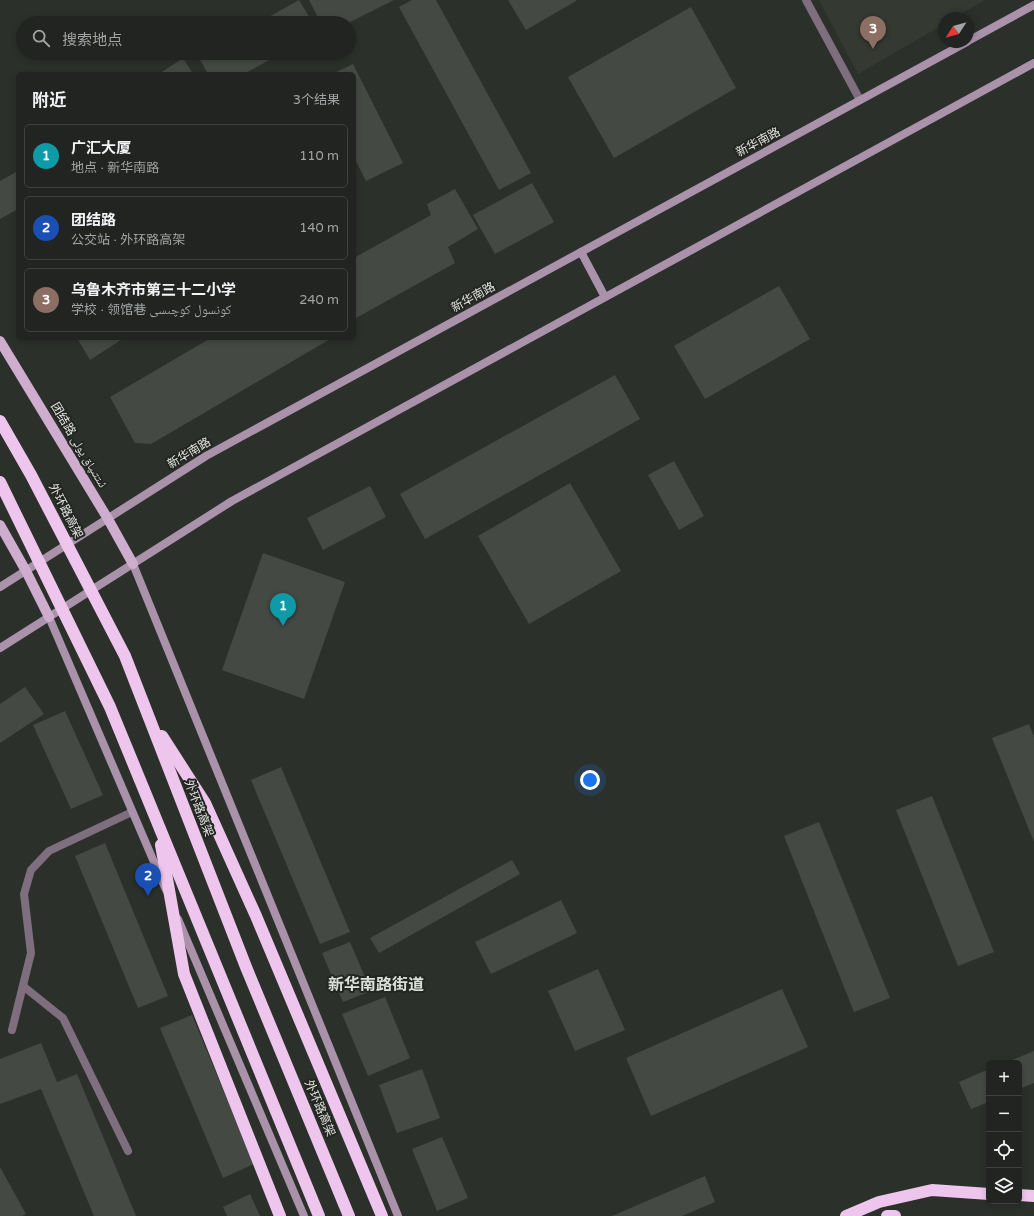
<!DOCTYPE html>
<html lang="zh">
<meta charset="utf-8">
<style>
:root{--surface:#212420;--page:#2d302d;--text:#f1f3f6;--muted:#a2a4a5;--line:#3e413e;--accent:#d93025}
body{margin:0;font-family:"Varela Round","Noto Naskh Arabic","Noto Sans SC",sans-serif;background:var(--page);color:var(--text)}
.controls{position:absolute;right:12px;bottom:12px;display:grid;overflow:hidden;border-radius:6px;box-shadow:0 2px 6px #0003}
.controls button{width:36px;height:36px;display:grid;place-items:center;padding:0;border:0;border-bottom:1px solid var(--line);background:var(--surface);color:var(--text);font:20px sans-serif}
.compass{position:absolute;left:938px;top:12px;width:36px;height:36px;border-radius:50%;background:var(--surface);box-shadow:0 2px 6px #0003;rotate:234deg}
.you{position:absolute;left:590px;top:780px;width:14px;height:14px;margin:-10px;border:3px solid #fff;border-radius:50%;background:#1a73e8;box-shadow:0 0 0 6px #1a73e833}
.badge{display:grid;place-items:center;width:26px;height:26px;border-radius:50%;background:var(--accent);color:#fff;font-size:13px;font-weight:700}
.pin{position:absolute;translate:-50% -33px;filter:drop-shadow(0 1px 2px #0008)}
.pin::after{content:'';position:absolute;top:21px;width:14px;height:12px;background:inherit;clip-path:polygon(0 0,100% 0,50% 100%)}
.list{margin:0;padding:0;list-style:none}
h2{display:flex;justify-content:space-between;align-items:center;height:52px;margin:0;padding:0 16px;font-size:17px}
h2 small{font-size:13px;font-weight:400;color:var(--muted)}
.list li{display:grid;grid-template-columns:26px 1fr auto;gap:12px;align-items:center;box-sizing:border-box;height:64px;margin:0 8px 8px;padding:0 8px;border:1px solid var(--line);border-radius:6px}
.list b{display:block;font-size:15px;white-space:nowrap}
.list p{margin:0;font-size:13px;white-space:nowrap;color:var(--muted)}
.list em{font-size:13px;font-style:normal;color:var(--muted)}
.icon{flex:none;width:22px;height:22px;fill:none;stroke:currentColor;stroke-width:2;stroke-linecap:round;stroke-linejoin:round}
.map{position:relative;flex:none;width:1034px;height:1216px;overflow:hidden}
.search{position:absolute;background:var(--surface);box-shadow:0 2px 6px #0003;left:16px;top:16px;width:340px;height:44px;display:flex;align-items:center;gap:10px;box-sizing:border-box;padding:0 14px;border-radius:22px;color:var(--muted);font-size:15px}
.panel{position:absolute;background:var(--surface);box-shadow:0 2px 6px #0003;left:16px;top:72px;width:340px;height:268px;border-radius:6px}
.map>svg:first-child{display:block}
.built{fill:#343a31}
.building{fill:#454944}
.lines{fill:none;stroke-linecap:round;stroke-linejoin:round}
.lane{stroke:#7e6e7e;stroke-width:8}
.street{stroke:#7e6e7e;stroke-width:8}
.secondary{stroke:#ab92ab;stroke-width:8}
.primary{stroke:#ceadce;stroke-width:10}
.highway{stroke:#eec6ed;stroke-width:12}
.labels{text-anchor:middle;stroke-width:4;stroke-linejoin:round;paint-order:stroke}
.street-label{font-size:12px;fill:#e0e3df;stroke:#232621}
.district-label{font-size:16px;font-weight:bold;fill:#dbe0da;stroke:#232621}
</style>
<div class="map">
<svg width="1034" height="1216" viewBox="0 0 1034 1216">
<rect width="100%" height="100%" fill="#2c302b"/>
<path class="built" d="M819 0H985L954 18H944V24L858 74Z"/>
<g class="building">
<path d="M299 0 313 23H258Z"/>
<path d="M309 0H394L348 23H321Z"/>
<path d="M412 0H436L531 173 499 190 399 7Z"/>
<path d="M508 0H576V1L526 30Z"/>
<path d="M691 7 736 88 614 158 568 77Z"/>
<path d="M203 53H282L244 74H208L198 56Z"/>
<path d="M183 58 193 74H159Z"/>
<path d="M353 64 403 163 366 181 354 157V74H332Z"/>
<path d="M18 171V209L0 219V181Z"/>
<path d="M532 183 554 222 495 254 473 215Z"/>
<path d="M455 189 478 229 448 247 455 263 356 318 354 314V258L431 215 427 204Z"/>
<path d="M779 286 810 339 705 399 674 346Z"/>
<path d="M77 338H124L90 360Z"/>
<path d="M211 338H332L151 444 135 443 110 397Z"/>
<path d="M615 375 640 419 425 539 400 494Z"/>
<path d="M674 461 704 516 679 530 648 475Z"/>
<path d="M570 483 621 571 529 624 478 536Z"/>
<path d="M370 486 386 517 323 550 307 518Z"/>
<path d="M263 553 345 582 304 699 222 670Z"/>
<path d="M25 687 44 714 0 743V704Z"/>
<path d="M65 711 103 795 71 809 33 725Z"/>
<path d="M1029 724 1034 737V842L992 738Z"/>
<path d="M281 767 350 932 320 944 251 780Z"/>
<path d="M932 796 994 952 958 966 896 810Z"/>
<path d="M819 822 890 998 854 1012 784 836Z"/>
<path d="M105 843 168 996 138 1008 75 856Z"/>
<path d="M512 860 520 874 379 953 370 938Z"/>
<path d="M561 900 577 933 491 974 475 942Z"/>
<path d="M350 942 371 991 343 1002 322 953Z"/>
<path d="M598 969 625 1030 575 1051 548 991Z"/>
<path d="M782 989 808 1047 651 1116 626 1058Z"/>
<path d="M385 997 410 1058 368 1076 342 1014Z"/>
<path d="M192 1015 254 1164 223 1178 160 1028Z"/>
<path d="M41 1043 57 1082 77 1074 136 1216H94L41 1089 0 1104V1059Z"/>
<path d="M1034 1051V1083L1019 1089V1063H1005Z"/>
<path d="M422 1069 440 1118 397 1133 379 1085Z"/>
<path d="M989 1069V1102L971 1109 959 1082Z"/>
<path d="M442 1137 468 1198 437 1211 412 1149Z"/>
<path d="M0 1167 26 1214 22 1216H0Z"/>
<path d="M705 1176 715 1202 682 1216H612Z"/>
<path d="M250 1194 260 1216H227L223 1207Z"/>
</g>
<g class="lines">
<g class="lane">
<path d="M23 986 63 1018 128 1151"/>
<path d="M12 1030 31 953 24 894 31 870 49 851 132 812"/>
</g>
<path class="street" d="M806 0 860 100"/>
<g class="secondary">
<path d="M968 41 1034 5"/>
<path d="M581 252 605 297"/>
<path d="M133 564 398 1216"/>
<path d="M0 587 206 456 967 42"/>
<path d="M49 617 166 890"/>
<path d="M0 648 232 501 1034 63"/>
<path d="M178 919 304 1216"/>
</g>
<g class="primary">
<path d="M0 341 108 519 133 564"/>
<path d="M0 525 26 571 49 617"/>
</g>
<g class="highway">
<path d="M0 421 31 475 125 656 246 967 349 1216"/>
<path d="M0 482 110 707 319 1216"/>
<path d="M162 736 205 803 256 916 382 1216"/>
<path d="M161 845 184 974 280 1216"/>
<path d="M1019 1195 1034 1196"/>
<path d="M846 1216 879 1202 932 1190 989 1194"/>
<path d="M887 1216H895"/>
</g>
</g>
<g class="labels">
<g class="street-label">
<text transform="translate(758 142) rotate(-28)" y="4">新华南路</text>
<text transform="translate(473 297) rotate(-29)" y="4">新华南路</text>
<text transform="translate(79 445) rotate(59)" y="4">团结路 ئىتتىپاق يولى</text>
<text transform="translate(189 453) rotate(-31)" y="4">新华南路</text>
<text transform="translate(66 511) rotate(63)" y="4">外环路高架</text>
<text transform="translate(199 808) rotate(69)" y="4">外环路高架</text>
<text transform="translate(320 1108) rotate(67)" y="4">外环路高架</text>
</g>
<g class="district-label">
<text x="376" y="990">新华南路街道</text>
</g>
</g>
</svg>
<div class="controls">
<button>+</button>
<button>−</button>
<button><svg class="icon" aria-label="locate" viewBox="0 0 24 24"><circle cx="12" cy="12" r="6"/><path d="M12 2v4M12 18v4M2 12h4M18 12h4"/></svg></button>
<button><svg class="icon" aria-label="layers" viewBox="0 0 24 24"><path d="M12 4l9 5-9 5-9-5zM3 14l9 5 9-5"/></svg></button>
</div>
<svg class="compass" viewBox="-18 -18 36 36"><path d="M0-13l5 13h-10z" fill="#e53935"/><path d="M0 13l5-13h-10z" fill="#a2a4a5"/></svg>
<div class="you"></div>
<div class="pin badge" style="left:283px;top:626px;background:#0f9aa8">1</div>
<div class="pin badge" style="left:148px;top:896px;background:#1a4fb4">2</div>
<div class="pin badge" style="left:873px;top:49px;background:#8d6e63">3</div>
<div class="search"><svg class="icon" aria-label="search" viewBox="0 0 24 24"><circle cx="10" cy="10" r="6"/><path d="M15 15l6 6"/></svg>搜索地点</div>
<section class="panel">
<h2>附近<small>3个结果</small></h2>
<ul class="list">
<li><span class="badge" style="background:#0f9aa8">1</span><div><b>广汇大厦</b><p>地点 · 新华南路</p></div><em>110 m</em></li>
<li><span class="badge" style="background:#1a4fb4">2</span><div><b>团结路</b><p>公交站 · 外环路高架</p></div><em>140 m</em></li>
<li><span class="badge" style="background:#8d6e63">3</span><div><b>乌鲁木齐市第三十二小学</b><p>学校 · 领馆巷 كونسول كوچىسى</p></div><em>240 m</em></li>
</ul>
</section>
</div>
